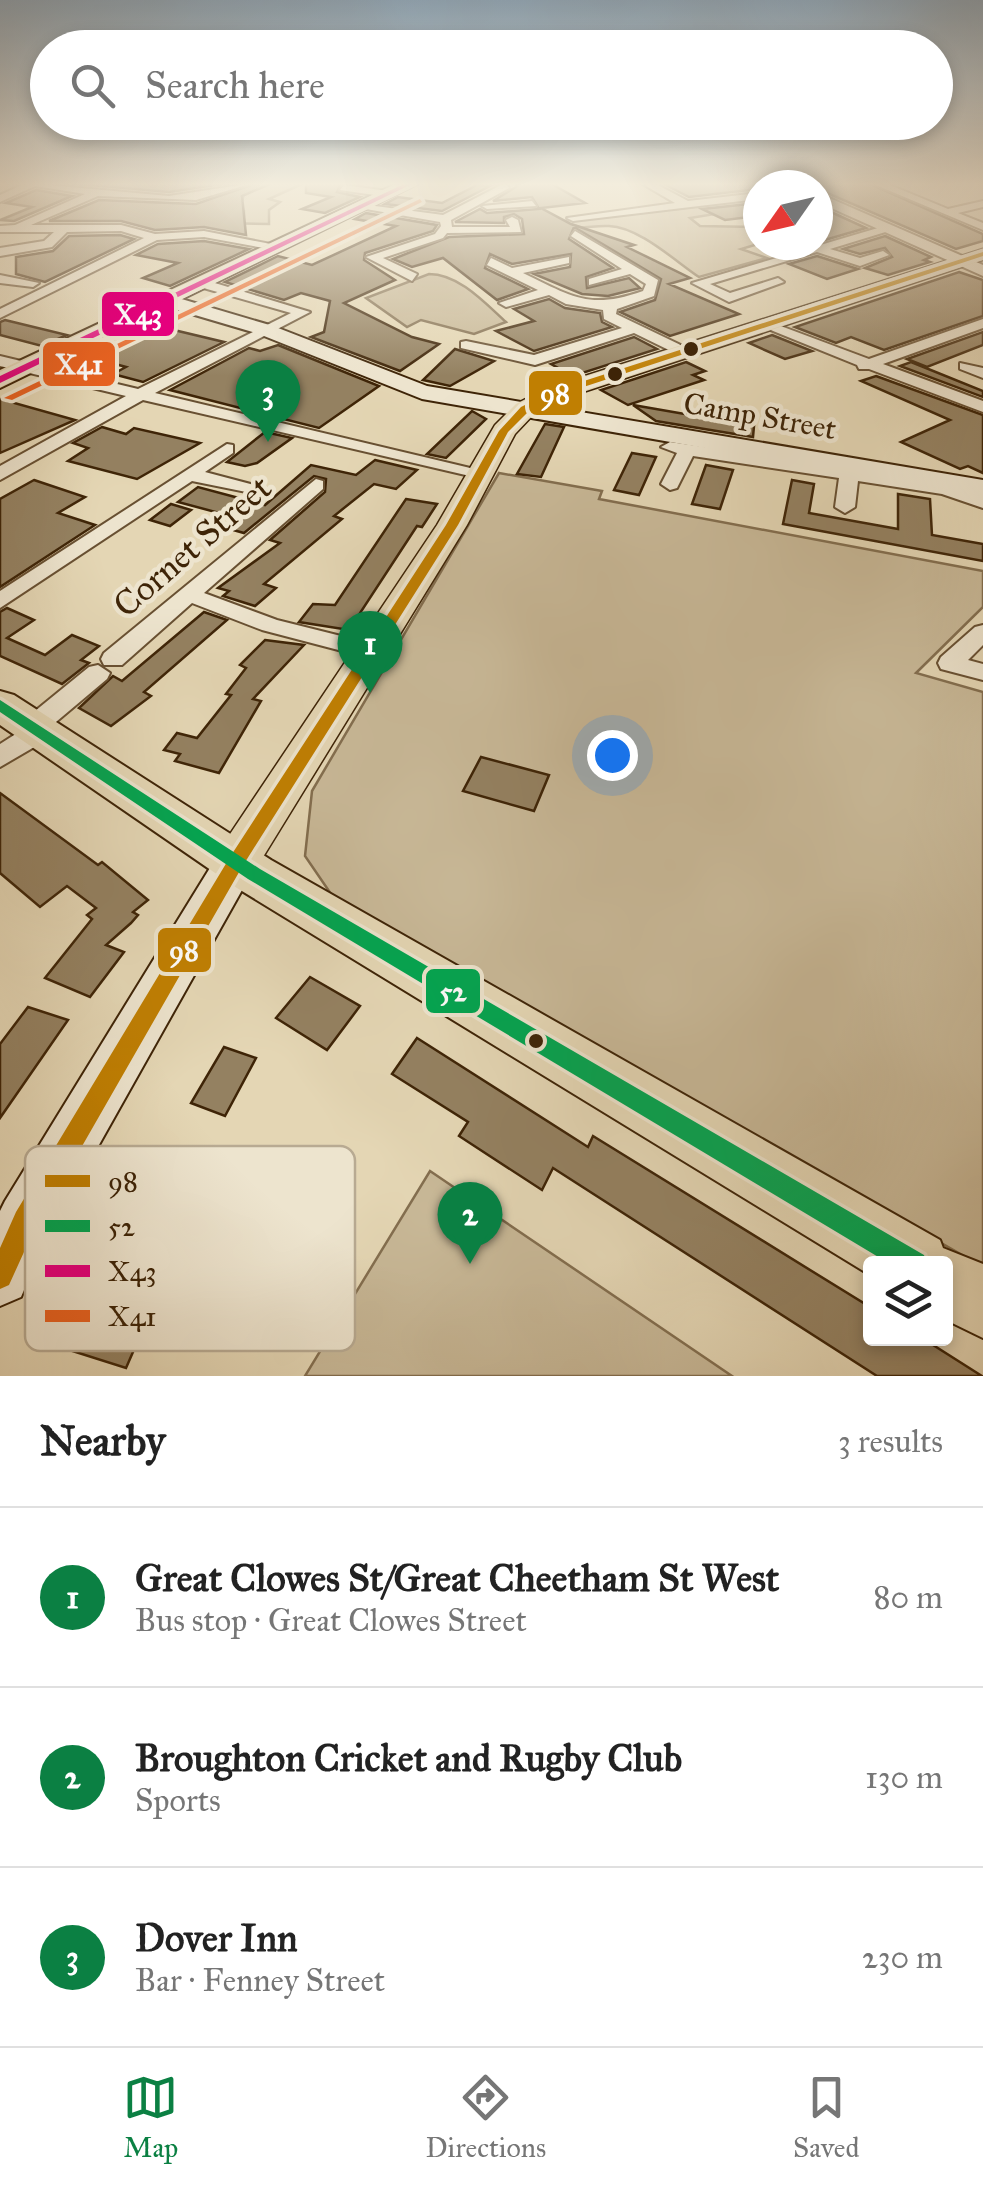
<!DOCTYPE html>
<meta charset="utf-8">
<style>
:root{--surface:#fff;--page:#f6f6f6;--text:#222;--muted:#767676;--line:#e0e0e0;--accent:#0b8043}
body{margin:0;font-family:"IM FELL Great Primer",serif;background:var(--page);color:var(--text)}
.controls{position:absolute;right:30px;bottom:30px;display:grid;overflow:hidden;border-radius:10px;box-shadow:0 5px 15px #0003}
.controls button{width:90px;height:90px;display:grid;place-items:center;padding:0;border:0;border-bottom:2px solid var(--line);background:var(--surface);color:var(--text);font:50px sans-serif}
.compass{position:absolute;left:743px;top:170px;width:90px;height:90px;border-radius:50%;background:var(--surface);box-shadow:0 5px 15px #0003;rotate:236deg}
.you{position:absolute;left:612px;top:755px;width:35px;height:35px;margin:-25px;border:8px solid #fff;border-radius:50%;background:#1a73e8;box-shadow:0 0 0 15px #1a73e833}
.badge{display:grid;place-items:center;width:65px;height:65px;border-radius:50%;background:var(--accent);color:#fff;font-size:32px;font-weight:700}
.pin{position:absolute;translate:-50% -82px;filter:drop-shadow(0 2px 5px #0008)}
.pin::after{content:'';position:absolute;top:52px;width:35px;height:30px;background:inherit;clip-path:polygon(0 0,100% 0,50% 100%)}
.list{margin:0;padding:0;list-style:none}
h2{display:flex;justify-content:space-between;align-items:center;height:130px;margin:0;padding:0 40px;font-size:42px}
h2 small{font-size:32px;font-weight:400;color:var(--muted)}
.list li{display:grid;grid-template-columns:65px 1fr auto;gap:30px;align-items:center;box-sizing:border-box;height:180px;padding:0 40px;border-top:2px solid var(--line)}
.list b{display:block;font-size:38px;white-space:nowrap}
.list p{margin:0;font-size:32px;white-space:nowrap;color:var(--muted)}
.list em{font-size:32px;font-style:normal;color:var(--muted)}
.icon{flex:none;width:55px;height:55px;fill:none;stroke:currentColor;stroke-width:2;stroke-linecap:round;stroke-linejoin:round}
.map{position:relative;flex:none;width:983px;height:1376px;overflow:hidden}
.search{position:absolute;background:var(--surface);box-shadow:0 5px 15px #0003;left:30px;right:30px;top:30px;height:110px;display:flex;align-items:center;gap:25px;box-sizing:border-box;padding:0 35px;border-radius:55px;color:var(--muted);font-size:38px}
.sheet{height:670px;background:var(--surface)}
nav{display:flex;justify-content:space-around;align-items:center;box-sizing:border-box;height:140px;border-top:2px solid var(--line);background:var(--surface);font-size:28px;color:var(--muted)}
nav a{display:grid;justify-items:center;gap:5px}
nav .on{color:var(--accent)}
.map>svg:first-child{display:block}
.green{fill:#c8b897;stroke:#836e4f;stroke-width:2.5}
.building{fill:#948161;stroke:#3e2407;stroke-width:2.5}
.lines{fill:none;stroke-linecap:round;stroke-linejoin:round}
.minor-casing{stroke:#685032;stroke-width:4}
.tertiary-casing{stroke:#685032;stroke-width:4}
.secondary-casing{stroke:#3e2407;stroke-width:4}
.primary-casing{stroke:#3e2407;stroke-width:3}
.trunk-casing{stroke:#3e2407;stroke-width:4}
.minor{fill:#ede4ce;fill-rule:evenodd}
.tertiary{fill:#ede4ce;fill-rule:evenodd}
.secondary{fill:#ede4ce;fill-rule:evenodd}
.primary{fill:#e4d6b4;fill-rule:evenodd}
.trunk{fill:#e4d6b4;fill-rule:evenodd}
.bus-1-casing{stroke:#ede4ce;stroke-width:7}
.bus-2-casing{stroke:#ede4ce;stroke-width:7}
.bus-3-casing{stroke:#ede4ce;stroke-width:7}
.bus-4-casing{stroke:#ede4ce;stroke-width:7}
.bus-1{fill:#c07f02;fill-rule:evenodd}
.bus-2{fill:#00a651;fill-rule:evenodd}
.bus-3{fill:#e5007d;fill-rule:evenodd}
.bus-4{fill:#e96221;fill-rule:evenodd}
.bus-dot{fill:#3e2407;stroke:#ede4ce;stroke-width:4}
.labels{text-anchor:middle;stroke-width:9;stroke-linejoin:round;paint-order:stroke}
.far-street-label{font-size:30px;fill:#3e2407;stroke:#ede4ce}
.street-label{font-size:35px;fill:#3e2407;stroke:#ede4ce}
.key{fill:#ede4ce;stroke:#b8aa92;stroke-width:2.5}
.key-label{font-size:28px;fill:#3e2407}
.line-badge{stroke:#ede4ce;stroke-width:4}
.badge-label{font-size:28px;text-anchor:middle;font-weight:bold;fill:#fff}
</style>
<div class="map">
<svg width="983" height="1376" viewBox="0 0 983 1376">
<rect width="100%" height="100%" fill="#e4d6b4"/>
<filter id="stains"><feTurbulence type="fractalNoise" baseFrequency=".002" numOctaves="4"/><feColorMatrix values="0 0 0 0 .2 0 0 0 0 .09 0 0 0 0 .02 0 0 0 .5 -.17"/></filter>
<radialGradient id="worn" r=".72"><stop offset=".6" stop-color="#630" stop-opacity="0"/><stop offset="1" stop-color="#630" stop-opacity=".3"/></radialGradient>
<g class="green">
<path d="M267 183H304L269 199 280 202 269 210V224L221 223 245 219 237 218 244 216V211L240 210 243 197H238Z"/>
<path d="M758 199V207L690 218 700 226 756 227 758 244 741 249 767 258 699 277C675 261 639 227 609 226 586 225 586 232 563 221Z"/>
<path d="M429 274C459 274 485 303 506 322L474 334 421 320 407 327 366 298Z"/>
<path d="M499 473 602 491 599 499 983 571V607L916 673 983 692V1267L331 894 305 856 312 791Z"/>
<path d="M430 1171 732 1376H305Z"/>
</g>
<g class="building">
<path d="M68 183H228L169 192Z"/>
<path d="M257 183H272L242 196 246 235 204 227 155 230 121 221H49L99 200 196 204Z"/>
<path d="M306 183H341L337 192 360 197 325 213 302 209 331 197 306 193Z"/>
<path d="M522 183H550L585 203 541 208 571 224 634 245 627 247 690 278 669 284 739 314 670 336 620 312 655 300 661 279 574 227 569 239 613 268 586 277 587 288 629 278 640 288 608 296 582 294 534 274 570 267 571 254 512 264 490 254 485 268 528 289 497 300 443 258 412 267 393 259 449 237 524 234 522 219 514 214 504 217V223L455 222 480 209 487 213 539 209 532 197 493 201Z"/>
<path d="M662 183H758V189L689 197Z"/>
<path d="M818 183H868L983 234V241L956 249 818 189Z"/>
<path d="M477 185 490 186 442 211 385 204 398 197 442 203Z"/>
<path d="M36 190 72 196 14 221 0 220 32 207 6 203Z"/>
<path d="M758 203V216L725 220 702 209Z"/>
<path d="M818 206 866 228 818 242Z"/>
<path d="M366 213 437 225 433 231 365 253 364 260 395 280 344 303 412 337 439 344 400 371 311 337 324 332 330 301 301 293 284 300 225 282 278 256 312 265 396 226 355 219Z"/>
<path d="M120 235 134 239 45 282 16 274V257L53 251 69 236Z"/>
<path d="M885 236 931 257 924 260 930 262 888 275 865 268 892 257 885 248 860 254 843 249Z"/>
<path d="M204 241 249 249 170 286 143 278 178 263 136 255 158 244Z"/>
<path d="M817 256 858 269 827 279 789 264Z"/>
<path d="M959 272 983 280V316L884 350 851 337 836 343 795 327Z"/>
<path d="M549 299 565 308 600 313 602 322 612 327 534 351 496 331 534 321 514 309Z"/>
<path d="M5 320 67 335 42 346 0 335V322Z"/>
<path d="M153 325 224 342 143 382 113 374 126 367 78 354 101 343 111 345Z"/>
<path d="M983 332V345L927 367 907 359Z"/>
<path d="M772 335 812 351 785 359 749 343Z"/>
<path d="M634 337 657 349 573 376 551 364Z"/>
<path d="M278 345 379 386 319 428 170 390 249 348 260 351Z"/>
<path d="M455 349 494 361 450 386 423 380Z"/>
<path d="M686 362 705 371 693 375 704 380 628 405 601 390Z"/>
<path d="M911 362 983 391V397L900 366Z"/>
<path d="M876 376 983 415V473L968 466 960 469 901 442 950 420 861 381Z"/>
<path d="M0 399 75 420 0 453Z"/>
<path d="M633 405 754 426 753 437 656 421Z"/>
<path d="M472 411 486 419 446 458 427 454Z"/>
<path d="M545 424 564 427 541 477 517 474Z"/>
<path d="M102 427 126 434 134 428 200 443 137 479 68 461 88 448 73 443Z"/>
<path d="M265 432 292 438 257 463 245 466 227 462Z"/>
<path d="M632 453 656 457 639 495 614 490Z"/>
<path d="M375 460 417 470 396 489 374 484 334 516 342 519 264 584 276 588 255 606 223 596 229 591 218 588 280 543 270 540 325 492 326 479 314 476 244 533 226 528 238 518 178 502 198 487 265 505 311 465 356 475Z"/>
<path d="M706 465 733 470 720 509 692 504Z"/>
<path d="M34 480 85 497 58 513 95 525 0 587V499Z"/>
<path d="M792 480 814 484 809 513 898 529V494L930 499 932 535 983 544V561L783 524Z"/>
<path d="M406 499 437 504 422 527 417 526 349 630 299 622 313 604 335 605Z"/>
<path d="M171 504 191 510 170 526 150 520Z"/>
<path d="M7 608 34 620 7 638 45 655 72 635 99 646 81 660 89 663 62 684 0 656V612Z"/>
<path d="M204 612 227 620 144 692 151 696 111 726 79 708 113 676 122 681Z"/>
<path d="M265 640 304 645 253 699 261 701 219 773 175 761 180 754 164 750 177 733 197 738 231 695 226 694 246 668 240 665Z"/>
<path d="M481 757 549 775 534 811 463 791Z"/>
<path d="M0 793 98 865 102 862 148 900 133 912 138 915 131 923 106 945 124 952 90 997 45 978 92 919 87 915 96 908 67 886 40 907 0 873Z"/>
<path d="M310 977 360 1006 327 1050 276 1018Z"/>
<path d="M28 1007 68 1020 0 1118V1044Z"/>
<path d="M417 1038 588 1147 593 1136 870 1307V1338H922L982 1376H877L553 1168 542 1190 459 1136 468 1122 392 1074Z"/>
<path d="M224 1047 256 1058 225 1116 191 1103Z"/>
<path d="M109 1257 167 1274 126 1368 66 1349Z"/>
</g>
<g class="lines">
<g class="minor-casing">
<g id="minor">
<path d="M26 183 169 196 253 183 196 200 98 196 31 225H121L155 234 204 231 286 247 280 251 204 237 157 240 0 318V309L144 238 121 231 67 232 52 247 0 256V248L44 241 54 232H0V226L15 225 85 194 35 186 0 202V195Z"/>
<path d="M505 183 509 188 451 220 452 227H510L506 220 512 217 518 220 521 232 447 233 443 238 383 258 417 274 412 281 366 257 435 234 441 226 440 222 360 208V204L443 215Z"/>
<path d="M641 183H654L688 201 758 193V199L573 221 567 218 675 203Z"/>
<path d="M871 183H885L948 209 983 201V207L958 213 983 223V230Z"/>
<path d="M344 185 388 191 393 194 388 197 340 190Z"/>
<path d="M532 201 536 206 487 209 482 206Z"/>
<path d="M754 219 758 220V226L748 222Z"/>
<path d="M888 225 892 230 830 249 860 258 883 251 889 255 860 266 817 252 710 284 730 293 778 278 784 282 729 302 692 283Z"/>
<path d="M575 231 658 280 654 296 617 309 616 314 689 349V355H679L634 333 535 365 461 348V342L466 341 534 355 622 328 604 319 603 310 566 304 549 295 506 307 499 303 538 290 487 265 491 258 512 268 569 257V263L523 273C573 297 589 310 643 291L646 284 630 274 589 285V279L622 269 571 236Z"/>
<path d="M0 275 39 283 33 287 0 283Z"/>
<path d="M205 280 310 312 155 393 487 472V480L143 400 0 480V466L126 396 0 366V356L138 389 291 313 200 287V281Z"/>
<path d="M983 319V328L883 364 983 401V412L869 369H859L857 365 758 325 770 322 869 359Z"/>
<path d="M960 363 983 368V378L960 369Z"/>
<path d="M670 442 946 483 983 495V508L942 494 858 481 855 507 845 513 835 507 839 478 693 456 677 488 670 490 661 484 677 453 661 447Z"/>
<path d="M227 444 233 445V453L205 472 266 488V496L192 481 0 608V591Z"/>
<path d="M316 479 323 481V489L204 593 277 620 377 645 381 650 377 655 369 658 262 630 192 603 122 665H104L101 659 104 653Z"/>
<path d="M983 625V645L968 660 983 664V680L941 669 938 663 941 657 975 627Z"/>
<path d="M98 665 110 673 107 679 50 727 48 739 0 767V744L22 730 24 720 89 667Z"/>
</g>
</g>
<g class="tertiary-casing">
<g id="tertiary">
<path d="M782 183H797L798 185H783Z"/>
<path d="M818 193 983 265V276L818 202Z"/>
</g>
</g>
<g class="secondary-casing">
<g id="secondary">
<path d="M168 295 273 326 427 386 983 480V496L422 399 259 334 161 305V297Z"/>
<path d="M236 845 251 850 257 862 251 874 45 1241 21 1297 0 1306V1211L5 1201 221 850Z"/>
</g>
</g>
<g class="primary-casing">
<path id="primary" d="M983 249V260L565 398 534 414 515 434 467 525 252 875 236 881 220 875 213 862 220 849 437 525 495 425 516 404 547 388Z"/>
</g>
<g class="trunk-casing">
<g id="trunk">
<path d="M398 183H419L0 388V370Z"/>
<path d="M0 691 14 695 271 860 940 1240 943 1248 983 1264V1338L946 1320V1264H870V1275L237 888 0 725Z"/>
</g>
</g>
<use href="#minor" class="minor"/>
<use href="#tertiary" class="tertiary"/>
<use href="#secondary" class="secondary"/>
<use href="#primary" class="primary"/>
<use href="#trunk" class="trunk"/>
<g class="bus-1-casing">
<path id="bus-1" d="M983 252V256L559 395 529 411 508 432 458 525 242 867 34 1230 9 1285 0 1289V1248L16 1212 230 857 446 525 499 431 521 407 553 391Z"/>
</g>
<g class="bus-2-casing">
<path id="bus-2" d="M0 700 260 869 924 1255 927 1264H890L248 879 0 712Z"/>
</g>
<g class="bus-3-casing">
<path id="bus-3" d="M406 183H414L0 383V376Z"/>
</g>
<g class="bus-4-casing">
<path id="bus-4" d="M420 199 422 202 12 400 4 398Z"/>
</g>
<use href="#bus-1" class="bus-1"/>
<use href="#bus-2" class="bus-2"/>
<use href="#bus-3" class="bus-3"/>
<use href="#bus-4" class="bus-4"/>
</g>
<linearGradient id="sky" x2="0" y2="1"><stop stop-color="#90a9bc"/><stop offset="0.49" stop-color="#f3eddd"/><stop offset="1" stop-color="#f3eddd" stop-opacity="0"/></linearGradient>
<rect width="983" height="376" fill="url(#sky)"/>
<g class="bus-dot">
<circle cx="691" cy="349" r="9"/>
<circle cx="615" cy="374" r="9"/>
<circle cx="536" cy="1041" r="9"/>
</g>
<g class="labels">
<g class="far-street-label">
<text transform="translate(760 416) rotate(10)" y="10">Camp Street</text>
</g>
<g class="street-label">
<text transform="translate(192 546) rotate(-41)" y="12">Cornet Street</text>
</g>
</g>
<rect x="25" y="1146" width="330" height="205" rx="15" class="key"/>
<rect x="45" y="1175" width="45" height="12" fill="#c07f02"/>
<rect x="45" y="1220" width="45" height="12" fill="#00a651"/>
<rect x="45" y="1265" width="45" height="12" fill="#e5007d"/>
<rect x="45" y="1310" width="45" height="12" fill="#e96221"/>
<g class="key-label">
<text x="108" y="1191">98</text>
<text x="108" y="1236">52</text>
<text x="108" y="1281">X43</text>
<text x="108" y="1326">X41</text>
</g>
<g class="line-badge">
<rect x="100" y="290" width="76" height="48" rx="10" fill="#e5007d"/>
<rect x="41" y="340" width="76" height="48" rx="10" fill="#e96221"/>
<rect x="527" y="369" width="57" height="48" rx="10" fill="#c07f02"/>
<rect x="156" y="926" width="57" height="48" rx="10" fill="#c07f02"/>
<rect x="424" y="967" width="58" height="48" rx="10" fill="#00a651"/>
</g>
<g class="badge-label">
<text x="138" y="324">X43</text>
<text x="79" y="374">X41</text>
<text x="555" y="403">98</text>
<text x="184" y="960">98</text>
<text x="453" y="1001">52</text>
</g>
<rect width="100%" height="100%" filter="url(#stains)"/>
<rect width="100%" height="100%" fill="url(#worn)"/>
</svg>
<div class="controls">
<button><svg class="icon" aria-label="layers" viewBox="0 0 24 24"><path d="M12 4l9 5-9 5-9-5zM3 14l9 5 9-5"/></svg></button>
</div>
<svg class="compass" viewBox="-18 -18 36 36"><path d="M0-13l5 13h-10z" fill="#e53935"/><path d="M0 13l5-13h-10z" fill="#767676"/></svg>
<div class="you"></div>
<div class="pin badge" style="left:370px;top:693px">1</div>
<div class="pin badge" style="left:470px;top:1264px">2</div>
<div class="pin badge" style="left:268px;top:442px">3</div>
<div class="search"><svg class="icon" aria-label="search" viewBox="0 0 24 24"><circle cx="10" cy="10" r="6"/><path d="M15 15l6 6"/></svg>Search here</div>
</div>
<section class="sheet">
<h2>Nearby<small>3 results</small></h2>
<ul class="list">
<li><span class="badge">1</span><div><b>Great Clowes St/Great Cheetham St West</b><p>Bus stop · Great Clowes Street</p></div><em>80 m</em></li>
<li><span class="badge">2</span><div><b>Broughton Cricket and Rugby Club</b><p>Sports</p></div><em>130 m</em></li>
<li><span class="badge">3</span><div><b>Dover Inn</b><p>Bar · Fenney Street</p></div><em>230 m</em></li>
</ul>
</section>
<nav>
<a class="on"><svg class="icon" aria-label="map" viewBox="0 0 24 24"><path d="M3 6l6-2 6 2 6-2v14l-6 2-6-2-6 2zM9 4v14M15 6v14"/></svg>Map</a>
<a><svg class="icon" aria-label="directions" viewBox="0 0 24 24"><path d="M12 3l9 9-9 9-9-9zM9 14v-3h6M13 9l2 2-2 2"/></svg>Directions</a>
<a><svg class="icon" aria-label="saved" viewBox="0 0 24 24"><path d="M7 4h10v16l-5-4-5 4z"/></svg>Saved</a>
</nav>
